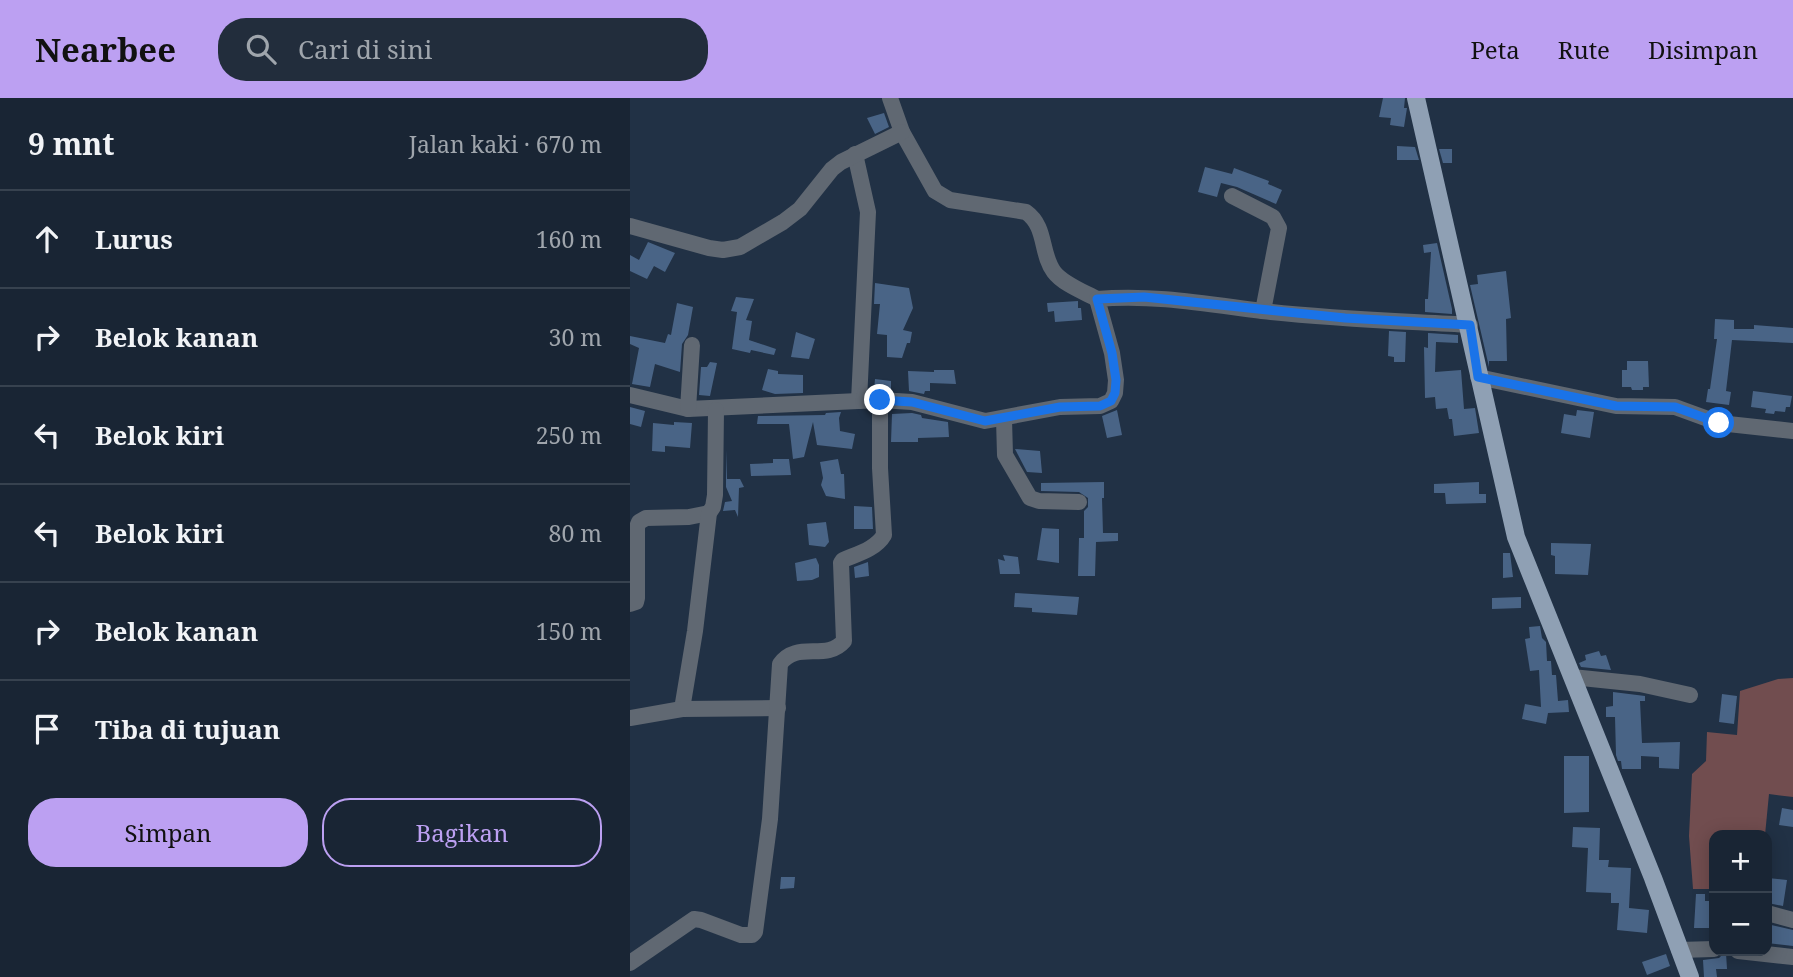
<!DOCTYPE html>
<html lang="id">
<meta charset="utf-8">
<style>
:root{--surface:#192534;--page:#222d3c;--text:#f1f3f6;--muted:#9fa5ac;--line:#37424f;--accent:#bca0f2}
body{margin:0;font-family:"Noto Serif",serif;background:var(--page);color:var(--text)}
.controls{position:absolute;right:21px;bottom:21px;display:grid;overflow:hidden;border-radius:14px;box-shadow:0 4px 18px #0003}
.controls button{width:63px;height:63px;display:grid;place-items:center;padding:0;border:0;border-bottom:2px solid var(--line);background:var(--surface);color:var(--text);font:35px sans-serif}
.stop{position:absolute;width:21px;height:21px;margin:-16px;border:5px solid #1a73e8;border-radius:50%;background:#fff}
.stop.end{background:#1a73e8;border-color:#fff;box-shadow:0 2px 7px #0008}
.list{margin:0;padding:0;list-style:none}
h2{display:flex;justify-content:space-between;align-items:center;height:91px;margin:0;padding:0 28px;font-size:30px}
h2 small{font-size:23px;font-weight:400;color:var(--muted)}
.list li{display:grid;grid-template-columns:46px 1fr auto;gap:21px;align-items:center;box-sizing:border-box;height:98px;padding:0 28px;border-top:2px solid var(--line)}
.list b{display:block;font-size:26px;white-space:nowrap}
.list em{font-size:23px;font-style:normal;color:var(--muted)}
.actions{display:flex;gap:14px;padding:21px 28px}
.actions a{flex:1;padding:16px 0;border:2px solid var(--accent);border-radius:28px;text-align:center;font-size:24px;color:var(--accent)}
.actions .main{background:var(--accent);color:#111}
.icon{flex:none;width:38px;height:38px;fill:none;stroke:currentColor;stroke-width:2;stroke-linecap:round;stroke-linejoin:round}
.map{position:relative;flex:none;width:1163px;height:879px;overflow:hidden}
header{display:flex;align-items:center;gap:42px;box-sizing:border-box;height:98px;padding:0 35px;background:var(--accent);color:#111}
header strong{font-size:33px}
nav{display:flex;gap:38px;margin-inline-start:auto;font-size:24px}
.search{width:490px;height:63px;background:var(--page);display:flex;align-items:center;gap:18px;box-sizing:border-box;padding:0 24px;border-radius:28px;color:var(--muted);font-size:26px}
main{display:flex}
aside{flex:1;background:var(--surface)}
.map>svg:first-child{display:block}
.green{fill:#714d4f}
.building{fill:#496486}
.lines{fill:none;stroke-linecap:round;stroke-linejoin:round}
.minor{stroke:#606872;stroke-width:16}
.major{stroke:#8fa0b4;stroke-width:18}
.route{stroke:#1a73e8;stroke-width:9}
</style>
<header>
<strong>Nearbee</strong>
<div class="search"><svg class="icon" aria-label="search" viewBox="0 0 24 24"><circle cx="10" cy="10" r="6"/><path d="M15 15l6 6"/></svg>Cari di sini</div>
<nav><a>Peta</a><a>Rute</a><a>Disimpan</a></nav>
</header>
<main>
<aside>
<h2>9 mnt<small>Jalan kaki · 670 m</small></h2>
<ul class="list">
<li><svg class="icon" aria-label="ahead" viewBox="0 0 24 24"><path d="M12 20V5M6 11l6-6 6 6"/></svg><div><b>Lurus</b></div><em>160 m</em></li>
<li><svg class="icon" aria-label="right" viewBox="0 0 24 24"><path d="M7 20v-9h11M14 6l5 5-5 5"/></svg><div><b>Belok kanan</b></div><em>30 m</em></li>
<li><svg class="icon" aria-label="left" viewBox="0 0 24 24"><path d="M17 20v-9H6M10 6l-5 5 5 5"/></svg><div><b>Belok kiri</b></div><em>250 m</em></li>
<li><svg class="icon" aria-label="left" viewBox="0 0 24 24"><path d="M17 20v-9H6M10 6l-5 5 5 5"/></svg><div><b>Belok kiri</b></div><em>80 m</em></li>
<li><svg class="icon" aria-label="right" viewBox="0 0 24 24"><path d="M7 20v-9h11M14 6l5 5-5 5"/></svg><div><b>Belok kanan</b></div><em>150 m</em></li>
<li><svg class="icon" aria-label="arrive" viewBox="0 0 24 24"><path d="M6 21V4h12l-3 4 3 4H6"/></svg><div><b>Tiba di tujuan</b></div></li>
</ul>
<div class="actions"><a class="main">Simpan</a><a>Bagikan</a></div>
</aside>
<div class="map">
<svg width="1163" height="879" viewBox="0 0 1163 879">
<rect width="100%" height="100%" fill="#213145"/>
<path class="green" d="M1163 580V699L1139 696 1135 737H1084V791H1063L1059 738 1062 676 1076 663 1077 634 1107 637 1110 593 1148 581Z"/>
<g class="building">
<path d="M753 0H775L774 10H777L774 29 760 27 761 20 749 19Z"/>
<path d="M254 15 259 29 245 36 237 20Z"/>
<path d="M767 48 785 49 789 62H767Z"/>
<path d="M809 51H822V65H813Z"/>
<path d="M575 69 602 76 604 70 639 83 638 86 652 92 646 106 607 89 591 85 587 99 568 94Z"/>
<path d="M18 144 45 155 35 174 24 168 17 181 0 173V157L9 162Z"/>
<path d="M807 145 822 211V216L795 214V201H798L801 154 794 155 793 147Z"/>
<path d="M876 173 881 220 876 221 877 263H859V269L840 187 848 186 847 177Z"/>
<path d="M245 185 279 190 283 210 273 232 282 234 280 245H277L272 260 257 259V237L247 236 250 206H244Z"/>
<path d="M106 199 124 201 116 222 122 223 119 242 146 251 144 257 121 252 120 255 102 251 107 214 101 213Z"/>
<path d="M448 203V210H451L452 222 425 224 424 213 418 214 417 205Z"/>
<path d="M47 205 63 209 58 237 52 246 50 274 25 266 20 289 2 286 9 250 0 246V238L35 245 38 236 41 237Z"/>
<path d="M1085 221 1104 222V231H1124V227L1163 230V245L1102 242 1096 293 1101 294 1099 307 1076 304 1078 291H1080L1087 241H1084Z"/>
<path d="M759 233 776 234 775 264H764V259L758 258Z"/>
<path d="M166 234 185 241 179 261 161 259Z"/>
<path d="M798 235 828 237V245L806 244 805 274 831 272 834 311 845 310 849 335 824 338 822 321H819L817 310 806 311 805 299 795 300 794 249 798 250Z"/>
<path d="M997 263H1018L1019 289H1013V292H1002L1001 289H992V272H997Z"/>
<path d="M80 264 87 265 80 298 69 297 71 269H77Z"/>
<path d="M138 271 148 273V276L173 277V295L145 296 132 292Z"/>
<path d="M304 272H324L326 286 300 285V293H295L294 296 279 293 278 273 304 274Z"/>
<path d="M245 281 261 283V292H244Z"/>
<path d="M1123 293 1162 298 1160 309H1156L1155 314 1145 313 1144 316 1135 315 1136 311 1121 309Z"/>
<path d="M0 309 15 313 11 329 0 326Z"/>
<path d="M487 312 492 337 477 340 472 318Z"/>
<path d="M947 312 964 314 960 340 931 335 934 316 946 318Z"/>
<path d="M211 314 209 320 210 333 225 336 222 351 187 347 183 324 174 359 163 361 159 326H127L128 318 195 317 196 315Z"/>
<path d="M282 315 291 317 292 320 318 324 319 339 288 340V344H261L262 316Z"/>
<path d="M44 324 62 325 60 350 35 348V354L22 353 23 325 44 327Z"/>
<path d="M385 351 410 353 412 375 397 374Z"/>
<path d="M96 352 97 381H110L114 389 109 390 108 419 105 412 93 413 95 404 102 403 96 389Z"/>
<path d="M143 361H159L161 377 121 378 120 366 143 365Z"/>
<path d="M208 361 211 376H214L215 401 196 398 191 387 193 380 190 364Z"/>
<path d="M474 384V400H472L473 435H488V443L466 444 465 478H448L449 440H454V413L458 409V400L449 394 411 393V385Z"/>
<path d="M849 384V396H856V405L816 406 815 395H804V386Z"/>
<path d="M224 408 242 409 243 431H224Z"/>
<path d="M196 424 199 444 195 449 179 447 177 426Z"/>
<path d="M412 430 429 431V465L407 462Z"/>
<path d="M921 445 961 446 958 477 925 476V458L921 457Z"/>
<path d="M873 455H880L883 479 873 480Z"/>
<path d="M373 457 388 459 390 476H370L368 461 375 463Z"/>
<path d="M186 460 189 467V479L182 482 167 483 165 465Z"/>
<path d="M238 464 239 478 225 480 224 469Z"/>
<path d="M385 495 449 499 447 517 402 514V510L384 509Z"/>
<path d="M891 499V510L862 511V500Z"/>
<path d="M910 528 912 540 916 544 917 563H921L922 577H926L928 603 938 602 939 614 918 615 916 626 892 621 895 606 911 609 909 572 900 573 895 541 900 540 899 529Z"/>
<path d="M969 553 971 558 976 557 981 572 951 569 949 565 956 562 955 557Z"/>
<path d="M983 594 1015 598V603H1010L1012 645 1050 644 1049 671 1029 670V659L1011 658V671H992L991 663H988L986 657 985 619H976V609L983 608Z"/>
<path d="M1092 596 1107 598 1104 626 1089 624Z"/>
<path d="M934 658H959V714L934 715Z"/>
<path d="M1152 710 1163 712V729L1149 727Z"/>
<path d="M943 729 970 730 969 762H979L978 769 1001 770 999 810 1019 812 1017 835 987 832 989 805H981V795L956 794 958 750 942 749Z"/>
<path d="M151 779H165L164 790 150 791Z"/>
<path d="M1138 780 1157 782 1153 808 1138 805 1140 792H1137Z"/>
<path d="M1066 796H1075V803H1081V808H1084L1081 830H1064Z"/>
<path d="M1137 826 1163 832V848L1137 845Z"/>
<path d="M1094 855H1096L1097 871H1086L1087 879H1074L1073 862 1089 860Z"/>
<path d="M1036 856 1040 868 1017 877 1012 864Z"/>
</g>
<g class="lines">
<g class="minor">
<path d="M260 0 272 34 305 93 320 102 396 114C417 129 410 155 424 174 433 186 454 194 467 201"/>
<path d="M225 56 238 114 229 303"/>
<path d="M602 98 643 119 649 130 633 213"/>
<path d="M0 128 79 150 93 152 110 149 153 124 170 111 202 71 211 64 272 34"/>
<path d="M848 279 986 308 1045 309 1089 325 1163 333"/>
<path d="M0 297 58 311 250 302 282 304 355 323 430 309 470 308 481 303 485 295 486 282 482 255 467 201C523 196 577 206 632 213 701 221 770 223 840 227"/>
<path d="M58 311 62 247"/>
<path d="M374 321 375 357 400 400 409 403 449 404"/>
<path d="M0 506 6 504 7 500V429L9 424 16 420 59 419 79 415"/>
<path d="M942 579 1010 586 1060 597"/>
<path d="M52 611 65 533 79 415 83 409 85 397 86 312"/>
<path d="M0 620 52 611 148 610"/>
<path d="M1137 815 1163 822"/>
<path d="M1049 852 1084 851"/>
<path d="M1108 853 1163 859"/>
<path d="M0 865 64 821 71 822 111 837H122L125 834 140 721 150 566C167 542 196 564 214 543L211 465 213 462C227 456 246 451 254 437L250 370V302"/>
</g>
<path class="major" d="M786 0 886 439 1023 780 1060 879"/>
</g>
<g class="lines">
<path class="route" d="M250 302 282 304 355 323 430 309 470 308 481 303 485 295 486 282 482 255 467 201 514 199 715 220 840 227 848 279 986 308 1045 309 1089 325"/>
</g>
</svg>
<div class="controls">
<button>+</button>
<button>−</button>
</div>
<div class="stop" style="left:1089px;top:325px"></div>
<div class="stop end" style="left:250px;top:302px"></div>
</div>
</main>
